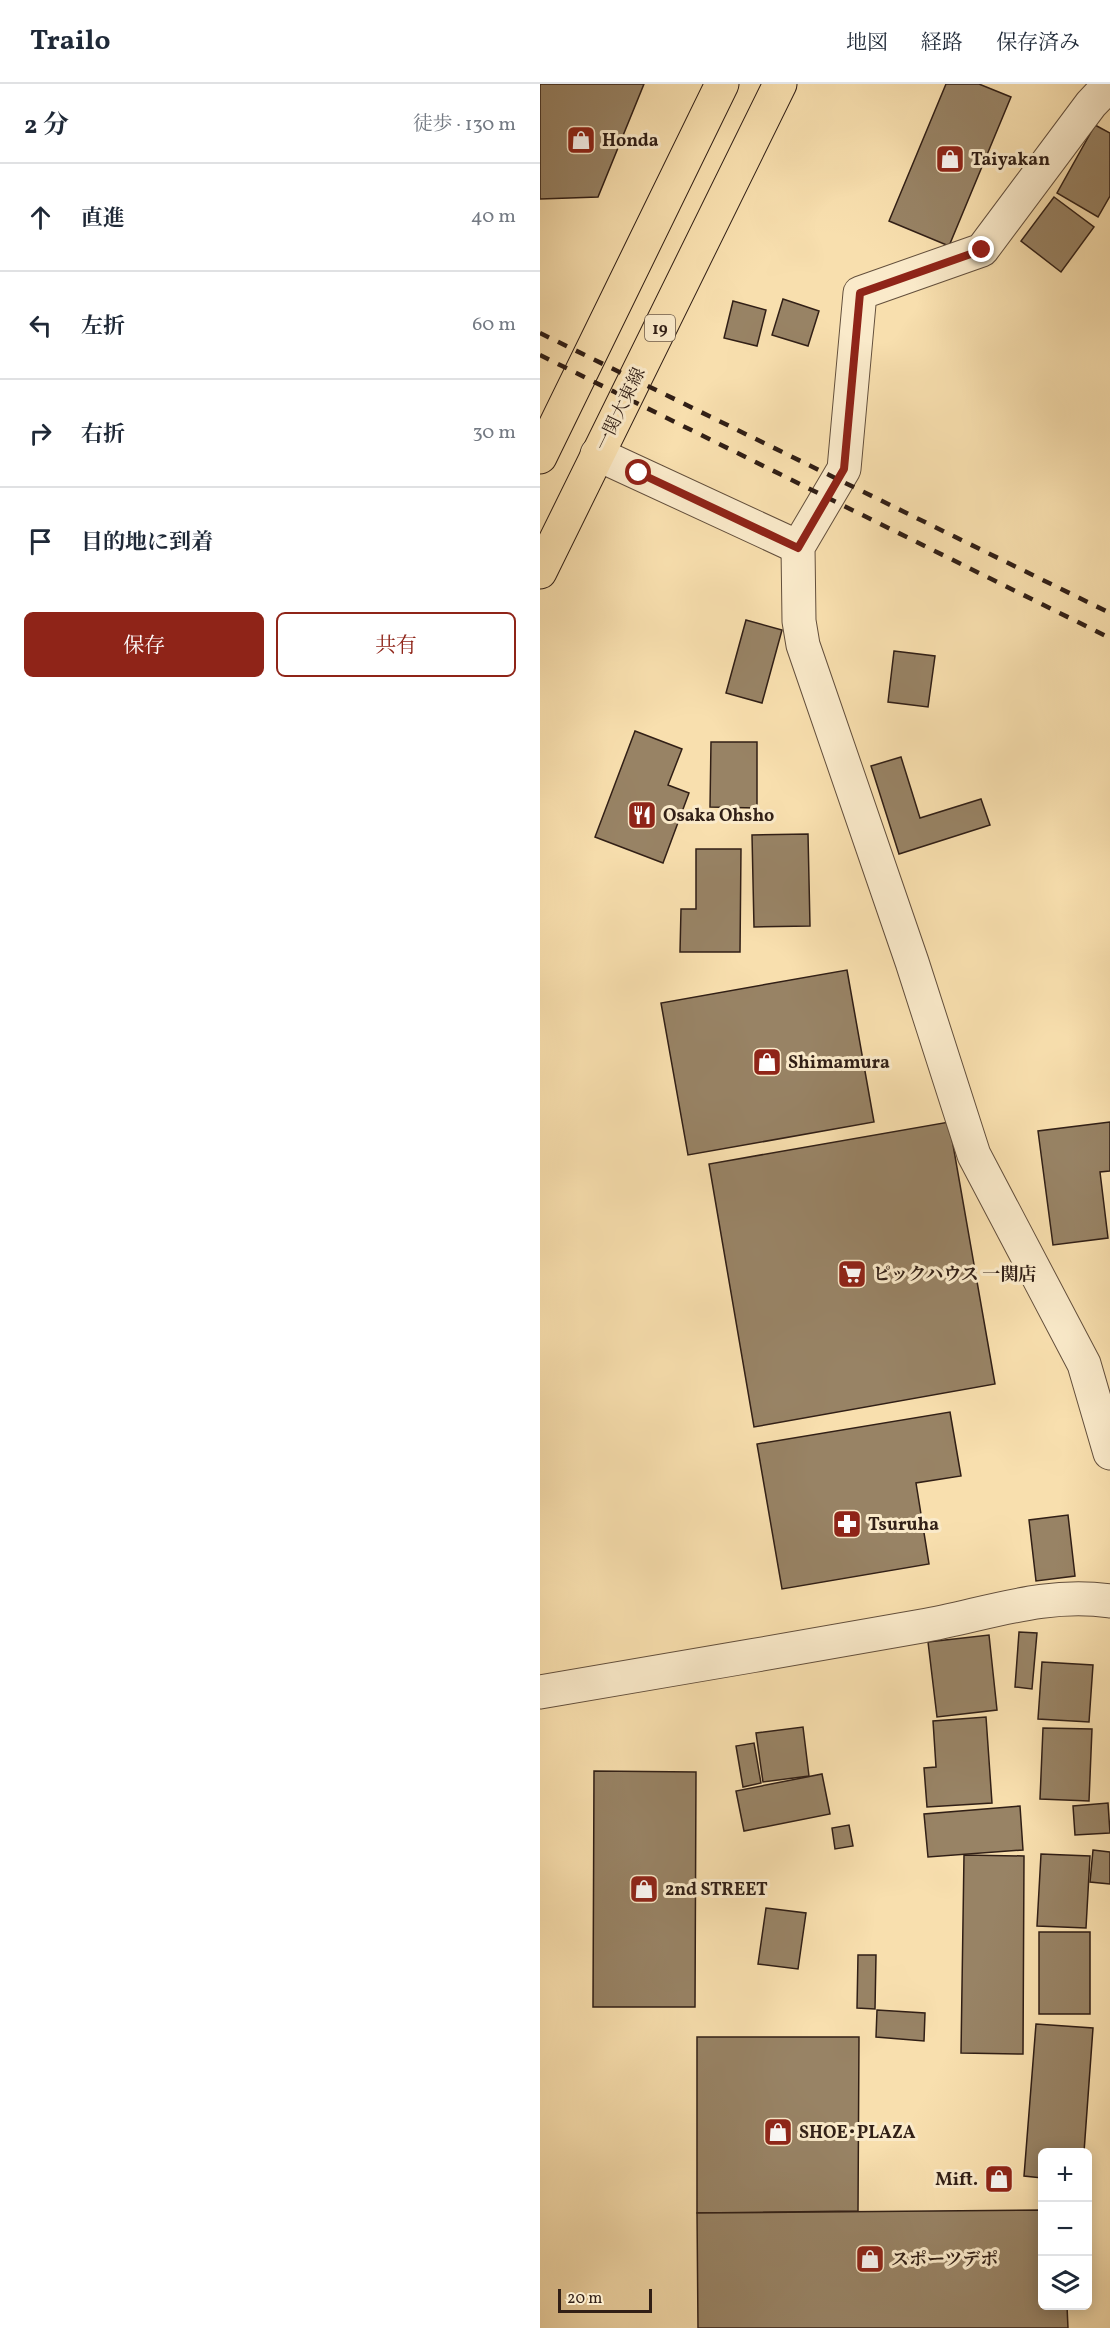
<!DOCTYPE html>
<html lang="ja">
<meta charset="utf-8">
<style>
:root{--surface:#fff;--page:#f2f2f3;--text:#1f2937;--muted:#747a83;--line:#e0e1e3;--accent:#8f2418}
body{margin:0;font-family:Vollkorn,"Noto Serif JP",serif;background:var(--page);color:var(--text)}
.controls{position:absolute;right:18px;bottom:18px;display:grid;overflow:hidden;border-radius:9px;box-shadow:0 3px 15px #0003}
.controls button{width:54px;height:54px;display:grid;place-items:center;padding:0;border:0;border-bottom:2px solid var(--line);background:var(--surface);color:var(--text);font:30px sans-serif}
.scale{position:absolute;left:18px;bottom:15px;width:94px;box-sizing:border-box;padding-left:6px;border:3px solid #311f16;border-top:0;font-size:16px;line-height:21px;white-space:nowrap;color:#311f16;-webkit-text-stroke:4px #faeaca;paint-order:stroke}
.stop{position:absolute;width:18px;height:18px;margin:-14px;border:4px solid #8f2418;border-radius:50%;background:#fff}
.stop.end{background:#8f2418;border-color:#fff;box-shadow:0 2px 6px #0008}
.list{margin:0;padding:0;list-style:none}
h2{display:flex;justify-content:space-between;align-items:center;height:78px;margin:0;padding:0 24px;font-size:26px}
h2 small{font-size:20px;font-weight:400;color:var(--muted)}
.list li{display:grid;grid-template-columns:39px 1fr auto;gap:18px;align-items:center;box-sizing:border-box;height:108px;padding:0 24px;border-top:2px solid var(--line)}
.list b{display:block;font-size:22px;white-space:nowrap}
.list em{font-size:20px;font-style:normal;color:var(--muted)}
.actions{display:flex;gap:12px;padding:18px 24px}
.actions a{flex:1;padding:14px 0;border:2px solid var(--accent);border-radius:9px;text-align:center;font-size:21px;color:var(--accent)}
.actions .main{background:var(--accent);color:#fff}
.icon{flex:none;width:33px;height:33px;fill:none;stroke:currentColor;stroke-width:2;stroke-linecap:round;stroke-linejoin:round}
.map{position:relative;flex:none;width:570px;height:2244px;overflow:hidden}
header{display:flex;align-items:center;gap:36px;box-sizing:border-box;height:84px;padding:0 30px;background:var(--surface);border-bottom:2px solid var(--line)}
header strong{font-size:28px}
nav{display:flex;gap:33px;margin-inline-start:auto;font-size:21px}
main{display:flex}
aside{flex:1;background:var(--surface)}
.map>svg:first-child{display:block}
.building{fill:#988365;stroke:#311f16;stroke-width:1.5}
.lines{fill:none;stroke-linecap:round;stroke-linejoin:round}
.minor-casing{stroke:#634f3c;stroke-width:35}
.major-casing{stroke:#311f16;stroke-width:35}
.minor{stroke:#faeaca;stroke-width:33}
.major{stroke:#f8dfae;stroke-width:33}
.rail{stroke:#311f16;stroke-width:4.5;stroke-dasharray:10 10;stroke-linecap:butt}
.route{stroke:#8f2418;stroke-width:8}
.labels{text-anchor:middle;stroke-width:6;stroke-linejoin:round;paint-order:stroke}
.shield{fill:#faeaca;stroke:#6d5c4c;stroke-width:1.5}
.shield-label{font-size:16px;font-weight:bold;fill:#311f16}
.poi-label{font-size:18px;font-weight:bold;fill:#311f16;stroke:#faeaca;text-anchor:start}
.street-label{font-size:18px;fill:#311f16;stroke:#faeaca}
</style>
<header>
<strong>Trailo</strong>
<nav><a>地図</a><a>経路</a><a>保存済み</a></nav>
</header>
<main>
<aside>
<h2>2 分<small>徒歩 · 130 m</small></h2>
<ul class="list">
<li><svg class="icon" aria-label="ahead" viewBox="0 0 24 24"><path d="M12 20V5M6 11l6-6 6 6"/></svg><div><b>直進</b></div><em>40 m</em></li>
<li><svg class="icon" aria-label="left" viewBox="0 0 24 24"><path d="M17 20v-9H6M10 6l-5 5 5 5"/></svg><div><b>左折</b></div><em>60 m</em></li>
<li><svg class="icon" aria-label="right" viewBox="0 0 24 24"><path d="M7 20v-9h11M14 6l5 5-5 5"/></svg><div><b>右折</b></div><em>30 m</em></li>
<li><svg class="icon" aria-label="arrive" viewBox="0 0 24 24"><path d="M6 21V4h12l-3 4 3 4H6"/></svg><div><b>目的地に到着</b></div></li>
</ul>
<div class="actions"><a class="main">保存</a><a>共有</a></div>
</aside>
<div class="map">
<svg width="570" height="2244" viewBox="0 0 570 2244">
<rect width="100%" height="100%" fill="#f8dfae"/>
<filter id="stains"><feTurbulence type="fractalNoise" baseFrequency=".00333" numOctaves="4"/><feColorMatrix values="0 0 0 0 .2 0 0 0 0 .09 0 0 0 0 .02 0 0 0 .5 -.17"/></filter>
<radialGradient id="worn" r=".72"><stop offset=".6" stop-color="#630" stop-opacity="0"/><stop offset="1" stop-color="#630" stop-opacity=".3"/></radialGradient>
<g class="building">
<path d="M0 0H104L58 113 0 115Z"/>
<path d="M406 0H439L471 13 409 162 349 137Z"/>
<path d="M555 41 570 49V112L558 133 517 109Z"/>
<path d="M514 113 554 143 521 188 481 157Z"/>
<path d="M243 215 279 227 268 262 232 251Z"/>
<path d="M193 217 226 226 217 262 184 254Z"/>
<path d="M206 536 242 546 222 619 186 609Z"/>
<path d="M354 567 395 572 388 623 348 618Z"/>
<path d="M95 647 142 665 128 701 149 709 123 779 55 753Z"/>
<path d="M171 658H217V724L170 723Z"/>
<path d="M361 673 380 734 441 715 450 741 359 770 331 682Z"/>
<path d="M268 750 270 842 214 843 212 751Z"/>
<path d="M156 765H201L200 868H140L141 825H156Z"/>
<path d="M307 886 334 1038 148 1071 121 919Z"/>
<path d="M409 1038 455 1300 214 1343 169 1080Z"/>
<path d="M570 1038V1087L560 1088 568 1154 513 1161 498 1047Z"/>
<path d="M410 1328 421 1392 376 1399 389 1480 242 1505 217 1360Z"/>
<path d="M528 1431 535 1492 496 1497 489 1436Z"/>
<path d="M479 1548 497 1549 492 1605 475 1603Z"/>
<path d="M449 1551 457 1626 397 1633 388 1558Z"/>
<path d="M502 1578 553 1581 549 1638 498 1635Z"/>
<path d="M446 1633 452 1719 387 1723 384 1684 396 1683 393 1637Z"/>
<path d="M263 1643 269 1692 223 1698 216 1649Z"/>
<path d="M503 1644 552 1645 549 1717 500 1715Z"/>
<path d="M214 1659 221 1699 203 1703 196 1662Z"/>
<path d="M54 1687 156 1688 155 1923H53Z"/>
<path d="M282 1690 290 1730 204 1747 196 1707Z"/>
<path d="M568 1719 570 1749 535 1751 533 1722Z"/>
<path d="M480 1722 483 1766 388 1773 384 1730Z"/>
<path d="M309 1741 313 1762 295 1765 292 1744Z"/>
<path d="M553 1766 570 1768V1800L550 1798Z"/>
<path d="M501 1770 550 1772 546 1844 497 1842Z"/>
<path d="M424 1771 484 1772 483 1970 421 1969Z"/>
<path d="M226 1824 266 1829 258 1885 218 1880Z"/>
<rect x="499" y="1848" width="51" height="82"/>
<path d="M318 1871H336L335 1925 317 1924Z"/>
<path d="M337 1926 385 1929 384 1957 336 1953Z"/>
<path d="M496 1940 553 1944 544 2068H502V2094L484 2092Z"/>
<path d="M157 1953H319L318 2127 157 2129Z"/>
<path d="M502 2126V2222H527L528 2244H158L157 2129Z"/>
</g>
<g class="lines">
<g class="minor-casing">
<g id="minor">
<path d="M570 0 551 20 442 166 320 209 304 385 258 463 259 537 263 561 372 878 434 1071 544 1280 570 1369"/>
<path d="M57 370 258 463"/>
<path d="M0 1608C127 1586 255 1565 382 1542 444 1531 506 1507 570 1517"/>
</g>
</g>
<g class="major-casing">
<g id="major">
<path d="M0 373 182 0"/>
<path d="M0 488 240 0"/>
</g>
</g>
<use href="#minor" class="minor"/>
<use href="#major" class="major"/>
<g class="rail">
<path d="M0 249 570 529"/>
<path d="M0 271 570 554"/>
</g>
</g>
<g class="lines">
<path class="route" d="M99 389 258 464 304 385 320 209 442 166"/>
</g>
<defs>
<g id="shop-square" transform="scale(1.5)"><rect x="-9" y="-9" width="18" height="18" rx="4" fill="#8f2418" stroke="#faeaca"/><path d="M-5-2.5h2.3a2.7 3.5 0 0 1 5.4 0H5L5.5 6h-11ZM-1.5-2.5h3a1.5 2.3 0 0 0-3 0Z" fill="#fff"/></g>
<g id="restaurant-square" transform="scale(1.5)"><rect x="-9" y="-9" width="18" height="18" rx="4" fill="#8f2418" stroke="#faeaca"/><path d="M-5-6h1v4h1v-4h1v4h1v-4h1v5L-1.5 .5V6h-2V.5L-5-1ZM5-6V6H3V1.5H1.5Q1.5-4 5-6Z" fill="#fff"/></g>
<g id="supermarket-square" transform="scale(1.5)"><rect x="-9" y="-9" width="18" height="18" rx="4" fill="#8f2418" stroke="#faeaca"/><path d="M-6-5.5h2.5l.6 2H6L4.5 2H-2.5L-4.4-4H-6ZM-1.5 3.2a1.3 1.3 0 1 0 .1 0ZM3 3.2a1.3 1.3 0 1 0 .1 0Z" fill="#fff"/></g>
<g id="pharmacy-square" transform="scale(1.5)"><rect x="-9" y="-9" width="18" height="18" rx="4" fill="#8f2418" stroke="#faeaca"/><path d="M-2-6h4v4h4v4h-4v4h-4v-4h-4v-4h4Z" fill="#fff"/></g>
</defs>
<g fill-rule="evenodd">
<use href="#shop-square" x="41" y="56"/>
<use href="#shop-square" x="410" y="75"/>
<use href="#restaurant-square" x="102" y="731"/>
<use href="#shop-square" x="227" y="978"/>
<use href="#supermarket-square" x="312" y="1190"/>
<use href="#pharmacy-square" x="307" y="1440"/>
<use href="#shop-square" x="104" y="1805"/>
<use href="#shop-square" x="238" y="2048"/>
<use href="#shop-square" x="459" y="2095"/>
<use href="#shop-square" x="330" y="2175"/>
</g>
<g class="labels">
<rect class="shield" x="105" y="231" width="30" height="26" rx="4.5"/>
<g class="shield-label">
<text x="120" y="250">19</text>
</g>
<g class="poi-label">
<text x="62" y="62">Honda</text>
<text x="431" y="81">Taiyakan</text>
<text x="123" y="737">Osaka Ohsho</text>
<text x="248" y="984">Shimamura</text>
<text x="333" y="1196">ピックハウス 一関店</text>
<text x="328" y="1446">Tsuruha</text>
<text x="125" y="1811">2nd STREET</text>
<text x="259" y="2054">SHOE･PLAZA</text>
<text x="438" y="2101" text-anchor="end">Mift.</text>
<text x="351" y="2181">スポーツデポ</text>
</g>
<g class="street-label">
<text transform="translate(80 325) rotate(-64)" y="6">一関大東線</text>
</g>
</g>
<rect width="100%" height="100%" filter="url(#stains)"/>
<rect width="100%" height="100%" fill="url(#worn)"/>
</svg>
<div class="controls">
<button>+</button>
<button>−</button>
<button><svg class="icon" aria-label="layers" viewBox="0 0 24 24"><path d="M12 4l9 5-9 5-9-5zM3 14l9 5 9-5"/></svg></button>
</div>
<div class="scale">20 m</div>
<div class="stop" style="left:99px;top:389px"></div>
<div class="stop end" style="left:442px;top:166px"></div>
</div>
</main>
